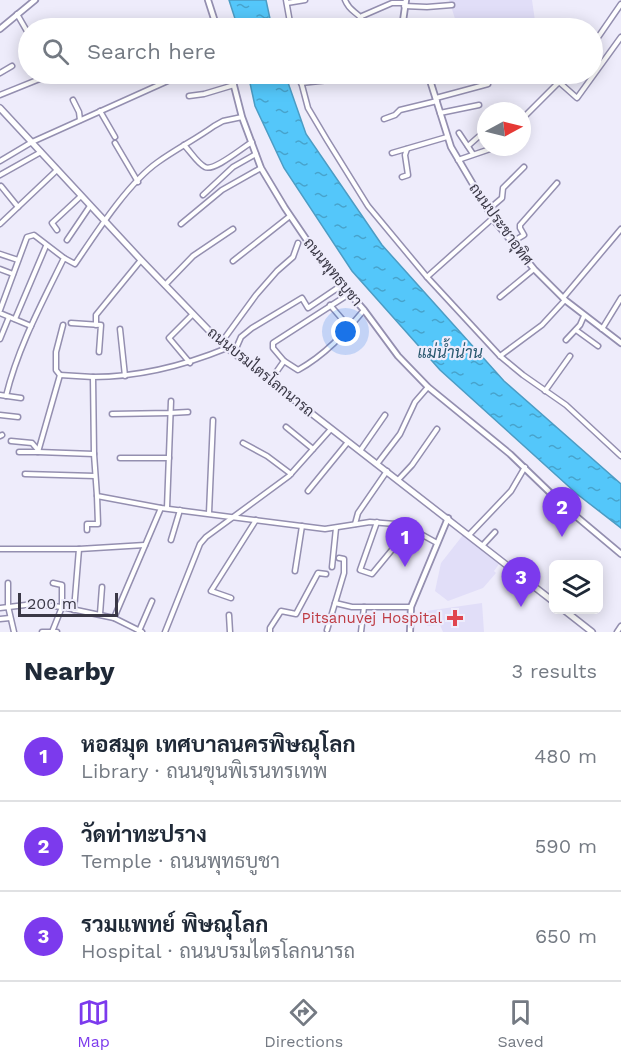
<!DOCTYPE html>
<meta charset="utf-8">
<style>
:root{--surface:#fff;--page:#f6f6f7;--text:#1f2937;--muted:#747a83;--line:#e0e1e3;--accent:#7c3aed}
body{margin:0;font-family:"Work Sans",Sarabun,sans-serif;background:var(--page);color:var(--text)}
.controls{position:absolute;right:18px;bottom:18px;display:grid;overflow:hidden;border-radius:9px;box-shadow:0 3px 15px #0003}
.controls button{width:54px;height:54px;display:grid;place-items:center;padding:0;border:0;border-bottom:2px solid var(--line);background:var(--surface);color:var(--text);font:30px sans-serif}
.compass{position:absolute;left:477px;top:102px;width:54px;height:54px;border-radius:50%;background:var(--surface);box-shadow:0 3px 15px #0003;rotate:83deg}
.scale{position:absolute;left:18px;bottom:15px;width:100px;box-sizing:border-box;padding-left:6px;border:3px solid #3a3846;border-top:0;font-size:16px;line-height:21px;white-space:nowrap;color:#3a3846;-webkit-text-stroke:4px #eeecfb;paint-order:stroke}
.you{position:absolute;left:346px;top:332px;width:21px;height:21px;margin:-15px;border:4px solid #fff;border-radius:50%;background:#1a73e8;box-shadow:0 0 0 9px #1a73e833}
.badge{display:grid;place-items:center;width:39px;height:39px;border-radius:50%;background:var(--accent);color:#fff;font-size:20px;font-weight:700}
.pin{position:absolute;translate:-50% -50px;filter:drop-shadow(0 2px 3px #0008)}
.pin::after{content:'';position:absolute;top:32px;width:21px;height:18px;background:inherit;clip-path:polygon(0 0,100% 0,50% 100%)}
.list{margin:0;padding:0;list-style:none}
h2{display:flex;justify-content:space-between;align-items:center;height:78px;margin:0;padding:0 24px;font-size:26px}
h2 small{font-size:20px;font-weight:400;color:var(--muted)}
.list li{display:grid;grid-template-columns:39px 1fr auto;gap:18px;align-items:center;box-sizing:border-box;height:90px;padding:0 24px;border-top:2px solid var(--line)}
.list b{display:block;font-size:22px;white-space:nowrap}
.list p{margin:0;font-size:20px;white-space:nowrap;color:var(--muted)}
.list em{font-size:20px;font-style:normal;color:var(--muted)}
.icon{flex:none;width:33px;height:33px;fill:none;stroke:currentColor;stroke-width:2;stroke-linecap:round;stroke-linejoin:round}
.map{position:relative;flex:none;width:621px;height:632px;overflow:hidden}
.search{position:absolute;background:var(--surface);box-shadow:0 3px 15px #0003;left:18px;right:18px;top:18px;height:66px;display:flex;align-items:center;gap:15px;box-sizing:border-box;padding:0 21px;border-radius:33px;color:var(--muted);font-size:22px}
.sheet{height:348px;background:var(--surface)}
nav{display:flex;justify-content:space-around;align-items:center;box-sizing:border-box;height:84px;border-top:2px solid var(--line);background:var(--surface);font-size:16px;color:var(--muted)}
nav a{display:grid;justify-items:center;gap:3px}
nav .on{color:var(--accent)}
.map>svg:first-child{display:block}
.built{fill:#e1def8}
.water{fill:url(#water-ripples);stroke:#4c9cc4;stroke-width:1.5}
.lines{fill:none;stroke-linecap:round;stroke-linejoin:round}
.minor-casing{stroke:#948fb0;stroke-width:7}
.tertiary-casing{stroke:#948fb0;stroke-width:8}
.secondary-casing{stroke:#948fb0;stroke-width:8}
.minor{stroke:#fff;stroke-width:4}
.tertiary{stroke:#fff;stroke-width:4.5}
.secondary{stroke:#fff;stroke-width:5}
.health-dot{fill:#e0444e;stroke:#eeecfb;stroke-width:2}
.labels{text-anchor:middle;stroke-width:4.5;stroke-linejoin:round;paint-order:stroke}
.street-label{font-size:15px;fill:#3a3846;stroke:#eeecfb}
.health-label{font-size:15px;fill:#be3a42;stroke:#eeecfb;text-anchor:end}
.water-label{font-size:16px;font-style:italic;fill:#2c5a71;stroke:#eeecfb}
</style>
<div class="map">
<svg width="621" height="632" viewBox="0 0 621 632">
<defs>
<pattern id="water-ripples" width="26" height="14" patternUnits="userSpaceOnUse" patternTransform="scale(1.5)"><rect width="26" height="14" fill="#54c7fa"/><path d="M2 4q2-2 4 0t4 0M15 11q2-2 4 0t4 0" fill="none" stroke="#47a3cc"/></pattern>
</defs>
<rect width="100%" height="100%" fill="#eeecfb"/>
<g class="built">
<path d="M449 0H532L536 28H458Z"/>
<path d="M463 535 499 564 494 571 496 573 483 588 448 601 435 591 441 563Z"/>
<path d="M482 603 484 632H443L440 625 427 626 426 611Z"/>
</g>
<g class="water">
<path d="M229 0H266L272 28H238Z"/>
<path d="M248 74H285L306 134 382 245 504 381 621 484V528L577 494 440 370 352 271 284 168 255 106Z"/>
</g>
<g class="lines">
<g class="minor-casing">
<g id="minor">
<path d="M286 0 291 28"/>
<path d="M345 0C351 15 360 10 366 28"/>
<path d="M287 3 305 0"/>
<path d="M404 6 427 7 452 5"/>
<path d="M17 14 28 33"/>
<path d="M362 16 392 3H405"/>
<path d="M592 46 621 4"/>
<path d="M0 73 12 66"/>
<path d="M299 74 308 108 327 140 368 206 427 277 500 356 523 375 566 405 621 456"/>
<path d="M550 74 577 98 621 37"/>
<path d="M519 77 523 74"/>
<path d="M301 83 329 80"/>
<path d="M0 95 52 74"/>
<path d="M189 96 204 94 234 85"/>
<path d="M436 98 488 84"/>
<path d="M73 100 79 112 80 120"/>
<path d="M100 111 115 137"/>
<path d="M440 113 479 105"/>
<path d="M384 119 395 115 400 110 437 101"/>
<path d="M522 119 557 84 573 74"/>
<path d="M459 133 473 154"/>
<path d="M115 143 138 182"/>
<path d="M184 145C190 151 198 164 205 167 214 172 243 147 252 142"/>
<path d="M468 146 486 130"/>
<path d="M392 153 447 137"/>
<path d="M458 160 496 147"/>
<path d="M0 161 32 142 181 75 188 74"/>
<path d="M0 175 41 152"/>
<path d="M402 177 408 175 405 155 407 149"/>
<path d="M1 186 18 207"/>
<path d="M203 195 233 167 256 154"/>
<path d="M488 210 502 198 503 188 524 167"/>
<path d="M0 224 57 170"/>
<path d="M181 224 222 190 261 168"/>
<path d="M57 230 52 223 81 196"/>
<path d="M67 240 90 206"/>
<path d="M512 242 524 235 520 228V225L557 183"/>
<path d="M0 254 18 260"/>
<path d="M64 258 75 264C96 233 128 183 158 162 176 149 196 139 214 126L223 121 242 117"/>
<path d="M233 261 290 216"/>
<path d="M0 269 13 274"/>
<path d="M427 277 493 218"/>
<path d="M165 285 193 256 233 229"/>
<path d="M500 297 534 269"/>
<path d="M563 298 621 229"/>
<path d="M330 305 349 327"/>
<path d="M0 310 27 237 34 235 64 258C42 303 18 347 6 396"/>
<path d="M0 313 31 326"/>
<path d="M15 319 46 246"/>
<path d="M71 323 101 325 99 352"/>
<path d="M96 325V315L141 260"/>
<path d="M120 329 125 376"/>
<path d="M602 329 621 298"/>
<path d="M576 330 598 346"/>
<path d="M0 339 9 317"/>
<path d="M566 340 580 325 584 316"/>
<path d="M221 343 256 295 277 271 293 257 298 243"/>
<path d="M227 348C183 366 140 377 93 377L94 454 97 496 161 508 325 529 370 522 395 524 410 528 437 543"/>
<path d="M234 353 241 337 252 328 302 298 308 308 342 285"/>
<path d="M500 356 542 325 565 300"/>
<path d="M284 361 298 370C325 355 344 334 364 310"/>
<path d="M190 363 169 338 193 314"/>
<path d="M60 375 56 370V352L63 325"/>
<path d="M60 375 93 377"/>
<path d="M270 381 284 361 273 348V343L349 294"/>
<path d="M545 391 570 356"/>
<path d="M0 395 21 398"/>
<path d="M112 414 170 413 188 412"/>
<path d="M0 415 18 417"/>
<path d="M286 427 313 449"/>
<path d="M0 436 2 435"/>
<path d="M11 441 32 443 38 450"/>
<path d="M243 443 267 456 291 474"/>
<path d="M360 451 385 415"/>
<path d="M19 452H38L60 375"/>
<path d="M38 452 94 454"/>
<path d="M120 458H169"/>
<path d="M377 464 400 434 415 402 428 387"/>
<path d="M25 474 95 476"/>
<path d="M398 480 412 465 437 429"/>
<path d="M308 491 348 442"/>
<path d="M167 508 171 401"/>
<path d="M209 513 213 420"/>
<path d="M377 522 360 570 372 574 410 528"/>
<path d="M355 524 358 513 387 471"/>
<path d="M87 530V524H98L97 496"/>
<path d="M469 535 511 491 525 467"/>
<path d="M171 540 180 510"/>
<path d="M482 546 495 532"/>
<path d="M0 549H79L145 545"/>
<path d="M332 567 336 528"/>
<path d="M295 571 302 526"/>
<path d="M8 583V606L14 632"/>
<path d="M231 598 211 591 256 520"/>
<path d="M335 603 352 607H411"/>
<path d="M0 608 34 604 62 607V585L53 583"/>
<path d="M74 610 79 549"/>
<path d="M100 614 102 587"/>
<path d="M229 615 230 632"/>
<path d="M114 618 161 508"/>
<path d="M0 619 10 618"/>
<path d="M327 630 344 573V559L339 558"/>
<path d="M139 631 152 601"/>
<path d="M42 632H57"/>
<path d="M52 632 62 607 114 618 142 632"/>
<path d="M165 632 200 544 206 537 289 476 331 429"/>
<path d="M270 632V628L281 611 296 614 318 573 326 574"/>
<path d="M361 632 364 607"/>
<path d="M617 632 621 626"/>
</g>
</g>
<g class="tertiary-casing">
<g id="tertiary">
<path d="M208 0 217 28"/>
<path d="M402 28 406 0"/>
<path d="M0 29 35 0"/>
<path d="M231 74 242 117 261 168 285 208 321 261 364 310 398 356 428 387 510 454 565 507 621 554"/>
<path d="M428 74 451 147 494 220 534 269 565 300 621 343"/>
<path d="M410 632 411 607 448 518"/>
</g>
</g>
<g class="secondary-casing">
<g id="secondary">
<path d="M0 108 141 260 221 343 554 602"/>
<path d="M564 610 592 632"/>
</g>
</g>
<use href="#minor" class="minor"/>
<use href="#tertiary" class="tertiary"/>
<use href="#secondary" class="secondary"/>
</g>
<path class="health-dot" d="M452 609h6v6h6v6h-6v6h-6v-6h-6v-6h6z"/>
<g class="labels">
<g class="street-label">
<text transform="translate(501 224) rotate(54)" y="5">ถนนประชาอุทิศ</text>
<text transform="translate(333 272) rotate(51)" y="5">ถนนพุทธบูชา</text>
<text transform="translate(261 372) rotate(39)" y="5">ถนนบรมไตรโลกนารถ</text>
</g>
<g class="health-label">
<text x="442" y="623">Pitsanuvej Hospital</text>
</g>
<g class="water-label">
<text x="450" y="358">แม่น้ำน่าน</text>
</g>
</g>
</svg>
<div class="controls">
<button><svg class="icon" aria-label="layers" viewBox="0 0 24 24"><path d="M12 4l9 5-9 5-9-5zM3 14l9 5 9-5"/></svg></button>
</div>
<svg class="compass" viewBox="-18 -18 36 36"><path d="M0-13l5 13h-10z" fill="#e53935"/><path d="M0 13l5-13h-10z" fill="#747a83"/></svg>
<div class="scale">200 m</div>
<div class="you"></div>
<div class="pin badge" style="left:405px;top:567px">1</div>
<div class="pin badge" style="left:562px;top:537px">2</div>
<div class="pin badge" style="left:521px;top:607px">3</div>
<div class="search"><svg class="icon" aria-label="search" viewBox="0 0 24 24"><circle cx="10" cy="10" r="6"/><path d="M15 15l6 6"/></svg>Search here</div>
</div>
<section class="sheet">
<h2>Nearby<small>3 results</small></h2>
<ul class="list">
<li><span class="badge">1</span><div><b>หอสมุด เทศบาลนครพิษณุโลก</b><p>Library · ถนนขุนพิเรนทรเทพ</p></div><em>480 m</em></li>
<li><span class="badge">2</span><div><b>วัดท่าทะปราง</b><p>Temple · ถนนพุทธบูชา</p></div><em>590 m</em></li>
<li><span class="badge">3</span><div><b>รวมแพทย์ พิษณุโลก</b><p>Hospital · ถนนบรมไตรโลกนารถ</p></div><em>650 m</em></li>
</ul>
</section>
<nav>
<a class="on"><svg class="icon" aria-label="map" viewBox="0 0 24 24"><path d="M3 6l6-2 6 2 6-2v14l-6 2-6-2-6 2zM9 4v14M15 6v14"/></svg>Map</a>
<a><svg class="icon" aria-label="directions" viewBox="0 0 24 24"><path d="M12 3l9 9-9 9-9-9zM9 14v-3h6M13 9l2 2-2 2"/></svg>Directions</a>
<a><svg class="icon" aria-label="saved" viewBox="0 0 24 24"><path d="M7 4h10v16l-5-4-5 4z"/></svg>Saved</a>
</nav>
